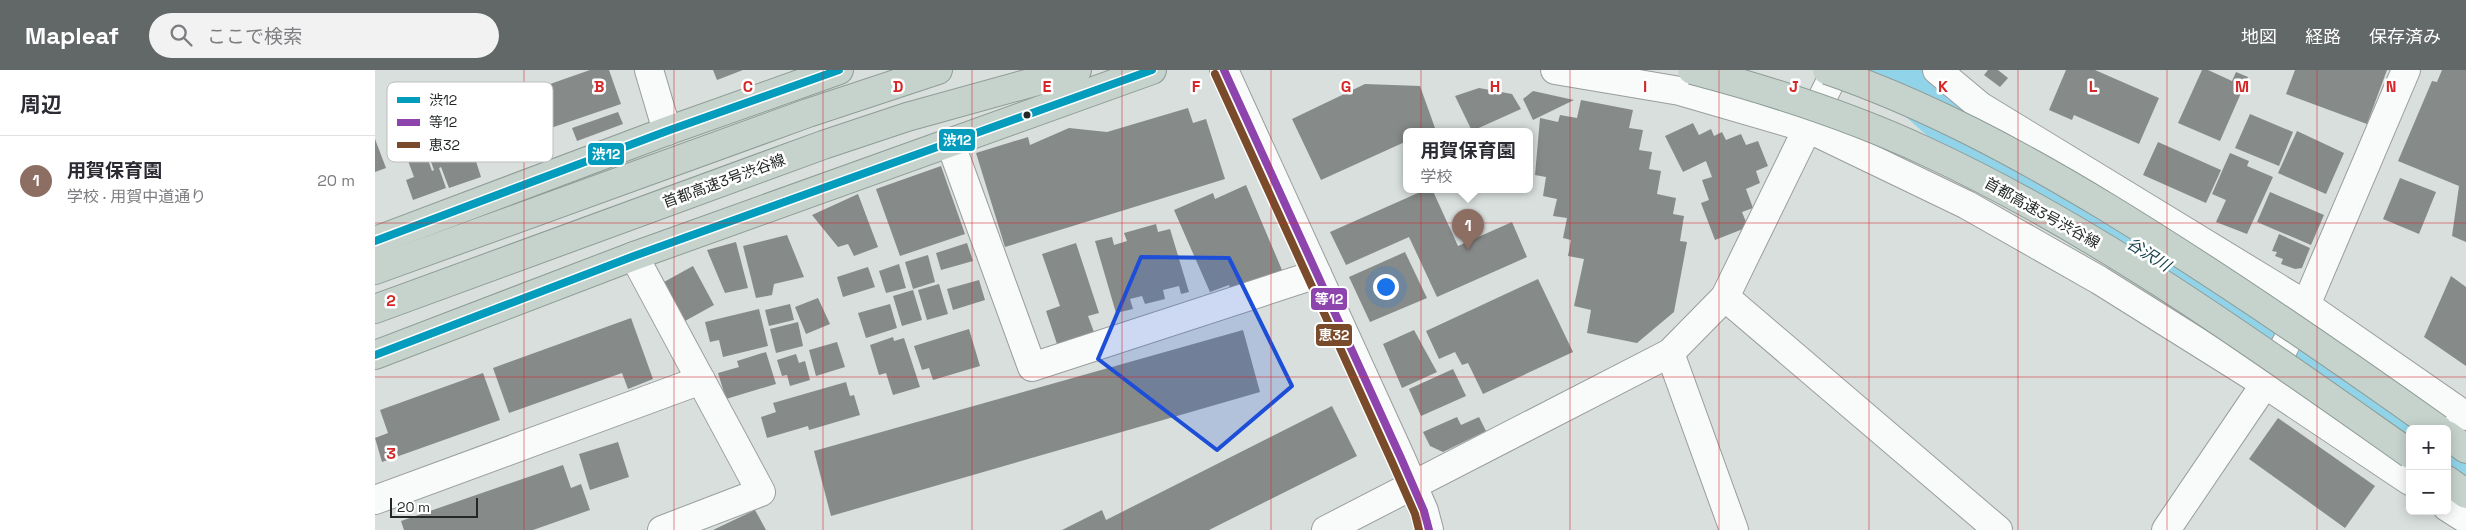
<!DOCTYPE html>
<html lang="ja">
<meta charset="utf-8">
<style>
:root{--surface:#fff;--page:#f2f2f3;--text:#2b2b33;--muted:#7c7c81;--line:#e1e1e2;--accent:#626867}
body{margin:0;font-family:"Space Grotesk","Noto Sans JP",sans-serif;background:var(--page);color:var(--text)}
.controls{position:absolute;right:15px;bottom:15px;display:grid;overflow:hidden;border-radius:8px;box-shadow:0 2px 12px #0003}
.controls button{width:45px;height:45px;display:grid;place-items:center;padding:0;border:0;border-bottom:1px solid var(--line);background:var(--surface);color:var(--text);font:25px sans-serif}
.scale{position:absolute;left:15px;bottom:12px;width:88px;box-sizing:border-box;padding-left:5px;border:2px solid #232827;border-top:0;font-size:14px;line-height:18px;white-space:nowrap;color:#232827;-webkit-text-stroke:4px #fff;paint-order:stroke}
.you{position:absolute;left:1010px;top:216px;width:18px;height:18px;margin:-12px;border:4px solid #fff;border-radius:50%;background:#1a73e8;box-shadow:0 0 0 8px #1a73e833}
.badge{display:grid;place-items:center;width:32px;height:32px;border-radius:50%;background:var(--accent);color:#fff;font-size:16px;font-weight:700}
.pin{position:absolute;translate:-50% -41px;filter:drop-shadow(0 1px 2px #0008)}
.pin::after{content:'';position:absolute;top:26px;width:18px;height:15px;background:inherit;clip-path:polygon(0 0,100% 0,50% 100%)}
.popup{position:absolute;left:1028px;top:58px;width:130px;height:65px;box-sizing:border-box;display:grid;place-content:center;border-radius:8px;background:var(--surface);filter:drop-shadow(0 1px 4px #0005);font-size:16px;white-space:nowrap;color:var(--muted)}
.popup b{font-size:19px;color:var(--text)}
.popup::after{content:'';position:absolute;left:50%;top:100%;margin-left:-10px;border:10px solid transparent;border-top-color:var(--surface)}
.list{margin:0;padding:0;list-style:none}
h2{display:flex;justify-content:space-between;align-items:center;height:65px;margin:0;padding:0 20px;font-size:21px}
h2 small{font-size:16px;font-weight:400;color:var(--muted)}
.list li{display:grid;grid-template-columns:32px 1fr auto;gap:15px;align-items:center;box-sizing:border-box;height:90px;padding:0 20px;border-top:1px solid var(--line)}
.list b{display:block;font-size:19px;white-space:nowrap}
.list p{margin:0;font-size:16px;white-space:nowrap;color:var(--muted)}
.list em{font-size:16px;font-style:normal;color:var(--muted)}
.icon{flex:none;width:28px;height:28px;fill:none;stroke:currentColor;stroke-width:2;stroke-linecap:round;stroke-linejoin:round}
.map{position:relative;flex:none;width:2091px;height:460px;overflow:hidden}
header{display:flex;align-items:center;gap:30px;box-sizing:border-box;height:70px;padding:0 25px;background:var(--accent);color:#fff}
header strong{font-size:24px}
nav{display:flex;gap:28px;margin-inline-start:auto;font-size:18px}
.search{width:350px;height:45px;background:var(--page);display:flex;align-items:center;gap:12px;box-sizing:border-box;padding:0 18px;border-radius:28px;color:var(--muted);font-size:19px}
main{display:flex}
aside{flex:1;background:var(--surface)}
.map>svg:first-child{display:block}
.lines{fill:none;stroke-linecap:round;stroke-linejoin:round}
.river{stroke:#91d4ea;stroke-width:52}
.building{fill:#868b8a}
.minor-casing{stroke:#999e9d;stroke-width:30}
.highway-casing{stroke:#8e9c96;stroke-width:30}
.minor{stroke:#f9fafa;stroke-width:28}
.highway{stroke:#c6d2cc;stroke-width:28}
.highway-bridge-casing{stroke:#8e9c96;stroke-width:30;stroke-linecap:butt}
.highway-bridge{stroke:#c6d2cc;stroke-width:28}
.bus-1-casing{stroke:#fff;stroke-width:11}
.bus-2-casing{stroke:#fff;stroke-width:11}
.bus-3-casing{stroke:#fff;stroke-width:11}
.bus-1{stroke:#049cbd;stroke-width:8}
.bus-2{stroke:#8e44ad;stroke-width:8}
.bus-3{stroke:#7a4b2a;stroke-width:8}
.marked{fill:#1d4ed8;fill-opacity:0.2;stroke:#1d4ed8;stroke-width:4;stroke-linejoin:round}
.grid{fill:none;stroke:#d62828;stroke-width:1;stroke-opacity:0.55}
.bus-dot{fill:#232827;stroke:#fff;stroke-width:2}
.labels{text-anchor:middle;stroke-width:5;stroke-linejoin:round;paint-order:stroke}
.street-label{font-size:15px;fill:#232827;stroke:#fff}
.water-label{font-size:16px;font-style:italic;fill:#103c49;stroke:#fff}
.key{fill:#fff;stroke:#bdbebe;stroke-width:1}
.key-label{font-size:14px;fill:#232827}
.grid-label{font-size:16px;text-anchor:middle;font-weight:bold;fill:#d62828;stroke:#fff;stroke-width:5;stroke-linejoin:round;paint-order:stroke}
.line-badge{stroke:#fff;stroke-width:2}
.badge-label{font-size:14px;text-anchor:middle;font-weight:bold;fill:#fff}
</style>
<header>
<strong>Mapleaf</strong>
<div class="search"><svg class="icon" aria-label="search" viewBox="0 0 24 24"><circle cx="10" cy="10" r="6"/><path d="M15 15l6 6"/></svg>ここで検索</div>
<nav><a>地図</a><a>経路</a><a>保存済み</a></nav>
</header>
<main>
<aside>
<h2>周辺<small></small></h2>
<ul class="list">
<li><span class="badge" style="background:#8d6e63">1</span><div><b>用賀保育園</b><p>学校 · 用賀中道通り</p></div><em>20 m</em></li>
</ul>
</aside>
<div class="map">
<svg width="2091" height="460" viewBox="0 0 2091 460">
<rect width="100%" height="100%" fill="#d8dfdd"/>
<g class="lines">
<g class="river">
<path d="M1517 0 1593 67 1733 158 1913 270 2037 359"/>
<path d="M2072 384 2091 398"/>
</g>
</g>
<g class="building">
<path d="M215 0H234L246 34 164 62 168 74 129 88 125 76 99 85 106 107 74 118 66 97 64 98 71 118 38 130 31 110 39 107 29 80 47 73 57 101 59 100 44 60Z"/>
<path d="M338 0H368L342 10Z"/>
<path d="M1613 0H1623L1633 8 1625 17 1609 5Z"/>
<path d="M1691 0H1720L1784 28 1764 74 1699 45 1697 50 1674 40Z"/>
<path d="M1827 0H1833L1857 11 1861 2 1873 7 1845 71 1803 53Z"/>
<path d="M1920 0H2012L1992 54 1911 24Z"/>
<path d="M2067 0H2091V172L2077 166 2084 116 2023 91 2057 11 2062 12Z"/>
<path d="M990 14 1045 16 1060 58 1053 61H1032V71L946 110 917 49Z"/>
<path d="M1104 18 1137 24 1146 39 1097 61 1080 26Z"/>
<path d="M1158 21 1199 30 1158 50 1148 29Z"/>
<path d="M1206 30 1258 40 1254 58 1268 60 1264 80 1277 82 1274 99 1286 101 1282 124 1301 128 1298 144 1309 146 1305 171 1312 172 1299 242 1262 273 1212 263 1216 240 1199 236 1209 189 1193 186 1196 170 1188 168 1192 148 1178 146 1182 129 1168 126 1171 107 1160 105 1165 48 1183 52 1185 45 1202 48Z"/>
<path d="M813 38 818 53 831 49 850 109 630 177 601 83 653 67 655 75 694 58 732 62Z"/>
<path d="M243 42 248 54 202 71 197 58Z"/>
<path d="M1875 44 1918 62 1904 96 1860 78Z"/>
<path d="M1318 53 1324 65 1336 59 1339 66 1347 62 1351 70 1366 64 1371 75 1383 71 1393 96 1381 101 1385 113 1371 119 1378 138 1367 142 1373 157 1340 170 1326 133 1334 130 1327 110 1337 107 1331 91 1308 102 1290 66Z"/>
<path d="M1922 61 1969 83 1951 124 1903 103Z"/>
<path d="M0 69 11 98 0 102Z"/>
<path d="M1783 72 1846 100 1831 133 1768 105Z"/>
<path d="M1855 83 1874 91 1872 96 1898 107 1872 164 1841 152 1851 130 1837 124Z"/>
<path d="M566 96 590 164 525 186 501 119Z"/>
<path d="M2025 108 2061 122 2044 164 2008 149Z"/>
<path d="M871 115 907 200 856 221 854 215 835 222 799 140 838 123 840 129Z"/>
<path d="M1052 119H1057L1083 176 1137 152 1152 187 1062 227 1034 167 971 195 955 162Z"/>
<path d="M1895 122 1949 145 1936 175 1882 152Z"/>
<path d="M483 124 503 177 479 186 473 174 463 177 437 145Z"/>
<path d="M781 154 783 162 795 159 814 222 806 224 804 216 788 220 790 229 770 234 767 226 755 229 758 239 741 243 720 171 737 167 739 175 752 171 749 163Z"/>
<path d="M1904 164 1935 178 1927 198 1920 199 1906 194 1908 189 1900 186 1902 182 1897 181Z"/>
<path d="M412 165 429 207 399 214 397 225 381 228 368 176Z"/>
<path d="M361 172 373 218 350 223 332 180Z"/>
<path d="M592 173 598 191 566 200 561 183Z"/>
<path d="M701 173 724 243 713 246 719 262 682 274 671 241 685 236 667 184Z"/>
<path d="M1030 182 1052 228 995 252 974 207Z"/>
<path d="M553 185 560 212 538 219 530 192Z"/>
<path d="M524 194 531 218 511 223 504 201Z"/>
<path d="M318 196 339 235 310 251 289 212Z"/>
<path d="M493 197 500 217 468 227 462 207Z"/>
<path d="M2076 206 2091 217V296L2049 267Z"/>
<path d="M1163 209 1198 282 1108 324 1093 293 1087 295 1080 282 1064 289 1051 261Z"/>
<path d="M604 210 610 230 578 240 572 219Z"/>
<path d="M564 214 573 244 552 250 543 220Z"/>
<path d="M538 220 547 250 527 256 518 226Z"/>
<path d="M443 228 455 254 431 264 420 237Z"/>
<path d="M415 234 419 250 394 256 390 240Z"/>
<path d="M515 234 522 258 491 268 483 243Z"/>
<path d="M384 239 393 276 348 287 344 270 335 272 330 252Z"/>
<path d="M256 248 278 309 253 319 247 303 134 343 118 298Z"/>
<path d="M423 252 428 276 401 283 395 259Z"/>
<path d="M594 259 605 296 558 310 554 298 547 300 539 276Z"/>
<path d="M868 260 885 322 456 446 439 381Z"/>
<path d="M1039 260 1062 302 1027 318 1008 274Z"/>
<path d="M518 267 519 271 529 268 545 317 518 325 511 303 504 305 495 275Z"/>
<path d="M462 272 470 297 441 306 434 280Z"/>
<path d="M391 282 401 314 351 329 343 303 364 297 362 291Z"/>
<path d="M421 284 424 293 430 291 435 310 415 316 412 305 407 306 402 290Z"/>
<path d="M1078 299 1091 326 1046 346 1034 319Z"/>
<path d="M108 303 125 350 7 392 0 368 13 363 5 340Z"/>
<path d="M471 312 475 326 479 325 485 345 434 360 433 356 392 368 386 347 401 342 398 333Z"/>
<path d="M957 336 982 386 834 460H687L727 440 731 450Z"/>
<path d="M1082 347 1086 355 1104 347 1111 361 1068 382 1055 376 1048 362Z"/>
<path d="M1903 348 2000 416 1970 458 1874 389Z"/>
<path d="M243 372 254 407 215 420 204 384Z"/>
<path d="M188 395 196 418 206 414 215 440 158 460H29L26 451Z"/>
<path d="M380 440 391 460H338Z"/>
</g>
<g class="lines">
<g class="minor-casing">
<g id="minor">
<path d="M274 0 292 61"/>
<path d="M849 0 1026 388 1049 441 1054 460"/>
<path d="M1180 0 1305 21 1432 58 1592 135 1724 210 1890 314 2035 411"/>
<path d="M1562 0 1605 36 1931 235 2091 346"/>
<path d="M575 72 657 297 942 204"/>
<path d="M259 186 386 422 287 460"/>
<path d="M1350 227 1623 460"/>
<path d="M1295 283 1359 460"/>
<path d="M0 430 326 310"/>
<path d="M2072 437 2091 449"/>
<path d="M951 460 1295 283 1350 227 1461 0"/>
<path d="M1791 460 1890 314 1931 235 2031 0"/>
</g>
</g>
<g class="highway-casing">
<g id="highway">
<path d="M0 171 292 61 464 0"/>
<path d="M0 200 433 43 563 0"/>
<path d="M0 239 448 75 532 47 702 0"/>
<path d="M0 285 259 186 777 0"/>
<path d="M2072 365 2091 379"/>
<path d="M2072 410 2091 424"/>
</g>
</g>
<use href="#minor" class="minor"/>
<use href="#highway" class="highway"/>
<g class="highway-bridge-casing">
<g id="highway-bridge">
<path d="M1317 0C1397 21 1475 46 1550 81 1723 161 1879 274 2035 384"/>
<path d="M1452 0C1551 34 1644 84 1733 138 1846 207 1955 282 2063 359"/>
</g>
</g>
<use href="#highway-bridge" class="highway-bridge"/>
<g class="bus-1-casing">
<g id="bus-1">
<path d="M0 171 292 61 464 0"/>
<path d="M0 285 259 186 777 0"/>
</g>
</g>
<g class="bus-2-casing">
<path id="bus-2" d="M849 0 1026 388 1049 441 1054 460"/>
</g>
<g class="bus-3-casing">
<path id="bus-3" d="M840 4 1017 392 1040 444 1044 460"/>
</g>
<use href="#bus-1" class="bus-1"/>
<use href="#bus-2" class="bus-2"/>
<use href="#bus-3" class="bus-3"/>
</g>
<path class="marked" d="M766 187 854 188 917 316 842 380 723 289Z"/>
<path class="grid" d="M149 0V460M299 0V460M448 0V460M597 0V460M747 0V460M896 0V460M1046 0V460M1195 0V460M1344 0V460M1494 0V460M1643 0V460M1792 0V460M1942 0V460M0 153H2091M0 307H2091"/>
<circle class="bus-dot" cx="652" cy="45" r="4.5"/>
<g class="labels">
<g class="street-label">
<text transform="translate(349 111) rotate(-20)" y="5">首都高速3号渋谷線</text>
<text transform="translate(1667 143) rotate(29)" y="5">首都高速3号渋谷線</text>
</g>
<g class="water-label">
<text transform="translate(1774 184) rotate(32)" y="6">谷沢川</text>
</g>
</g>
<rect x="12" y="12" width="166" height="80" rx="8" class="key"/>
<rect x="22" y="27" width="23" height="6" fill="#049cbd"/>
<rect x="22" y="49" width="23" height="7" fill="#8e44ad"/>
<rect x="22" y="72" width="23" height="6" fill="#7a4b2a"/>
<g class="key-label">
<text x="54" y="35">渋12</text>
<text x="54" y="57">等12</text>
<text x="54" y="80">恵32</text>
</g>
<g class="grid-label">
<text x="224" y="22">B</text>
<text x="373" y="22">C</text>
<text x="523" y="22">D</text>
<text x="672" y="22">E</text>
<text x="821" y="22">F</text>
<text x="971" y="22">G</text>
<text x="1120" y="22">H</text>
<text x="1270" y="22">I</text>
<text x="1419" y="22">J</text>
<text x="1568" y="22">K</text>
<text x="1718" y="22">L</text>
<text x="1867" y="22">M</text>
<text x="2016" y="22">N</text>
<text x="16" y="236">2</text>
<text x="16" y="389">3</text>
</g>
<g class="line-badge">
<rect x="563" y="58" width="38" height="24" rx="5" fill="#049cbd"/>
<rect x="212" y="72" width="38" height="24" rx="5" fill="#049cbd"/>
<rect x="935" y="217" width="38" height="24" rx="5" fill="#8e44ad"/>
<rect x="940" y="253" width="38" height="24" rx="5" fill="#7a4b2a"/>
</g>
<g class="badge-label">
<text x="582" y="75">渋12</text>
<text x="231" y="89">渋12</text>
<text x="954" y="234">等12</text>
<text x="959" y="270">恵32</text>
</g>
</svg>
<div class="controls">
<button>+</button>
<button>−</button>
</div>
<div class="scale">20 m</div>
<div class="you"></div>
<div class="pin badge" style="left:1093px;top:180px;background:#8d6e63">1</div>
<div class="popup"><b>用賀保育園</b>学校</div>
</div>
</main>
